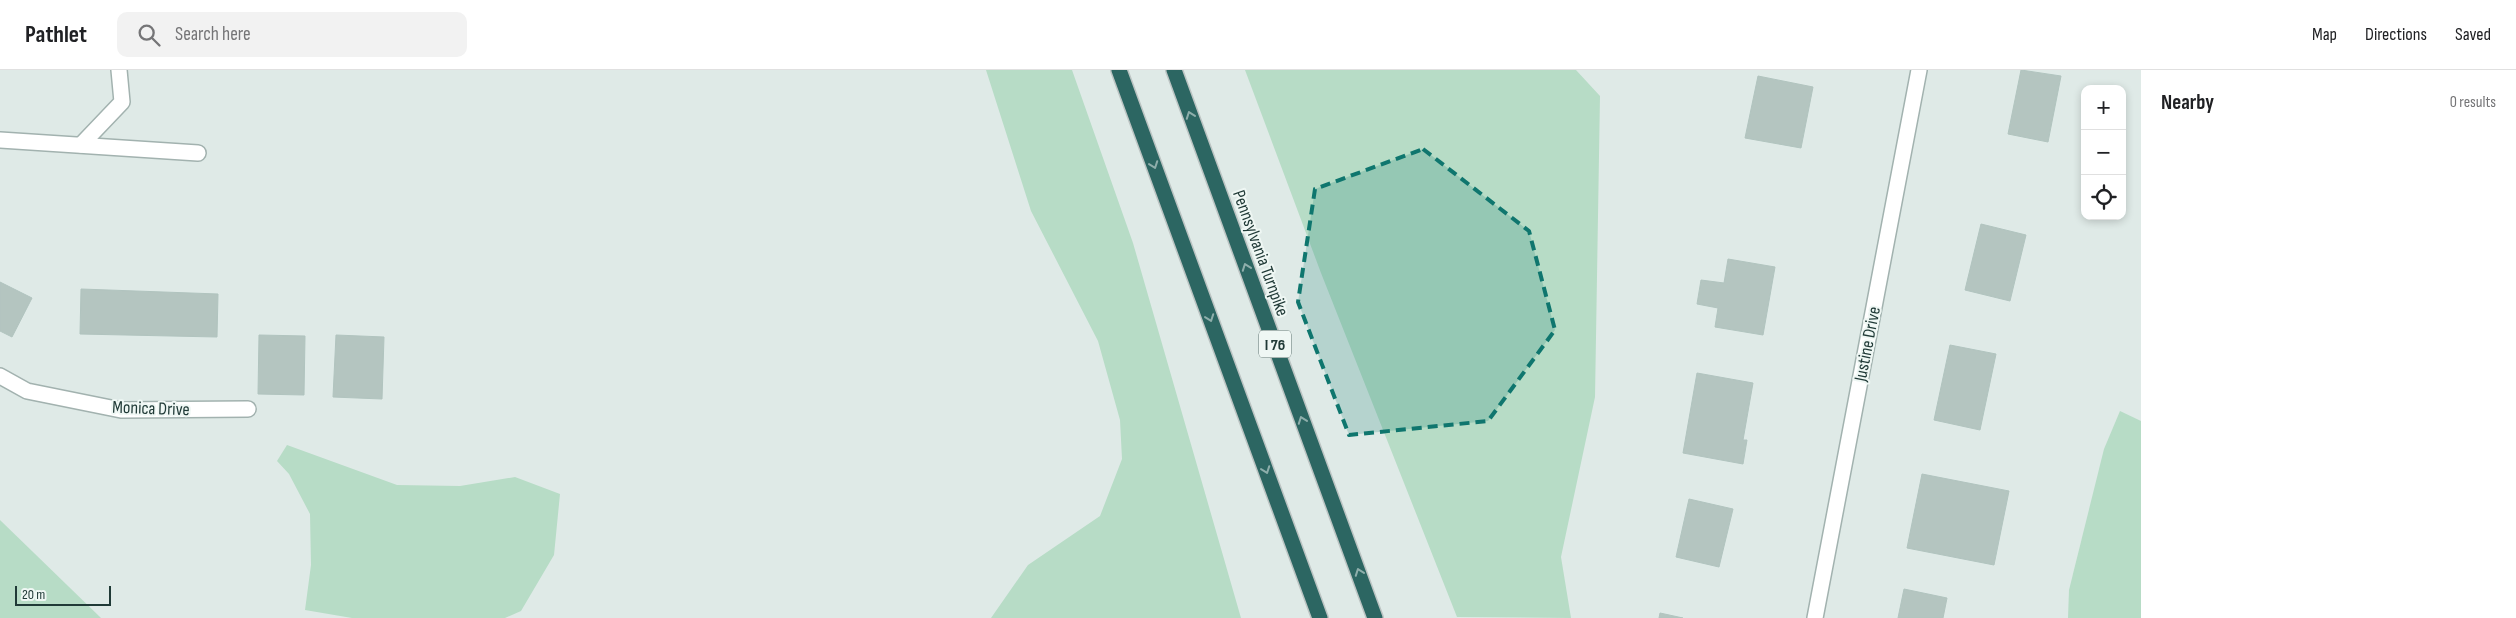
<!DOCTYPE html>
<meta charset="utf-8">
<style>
:root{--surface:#fff;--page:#f2f2f2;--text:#202124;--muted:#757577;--line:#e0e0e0}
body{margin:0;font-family:"Sofia Sans Condensed",sans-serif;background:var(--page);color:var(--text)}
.controls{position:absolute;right:15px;top:15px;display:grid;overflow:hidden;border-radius:10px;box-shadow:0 2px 8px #0003}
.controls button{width:45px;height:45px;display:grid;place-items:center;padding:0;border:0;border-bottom:1px solid var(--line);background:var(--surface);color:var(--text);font:25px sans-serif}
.scale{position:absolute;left:15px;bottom:12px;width:96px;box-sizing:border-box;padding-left:5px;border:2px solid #203a37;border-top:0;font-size:14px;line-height:18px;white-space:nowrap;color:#203a37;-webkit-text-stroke:4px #eff7f4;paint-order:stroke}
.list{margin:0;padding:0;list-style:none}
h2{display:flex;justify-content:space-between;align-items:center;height:65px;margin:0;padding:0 20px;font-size:21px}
h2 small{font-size:16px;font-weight:400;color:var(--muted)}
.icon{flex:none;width:28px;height:28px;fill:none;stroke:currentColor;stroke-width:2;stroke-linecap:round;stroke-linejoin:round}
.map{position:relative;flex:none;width:2141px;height:548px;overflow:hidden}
header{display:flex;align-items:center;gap:30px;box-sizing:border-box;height:70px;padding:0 25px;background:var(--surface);border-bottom:1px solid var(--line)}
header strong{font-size:24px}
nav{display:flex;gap:28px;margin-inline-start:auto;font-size:18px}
.search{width:350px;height:45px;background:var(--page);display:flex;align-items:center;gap:12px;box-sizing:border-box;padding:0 18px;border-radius:10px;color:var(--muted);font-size:19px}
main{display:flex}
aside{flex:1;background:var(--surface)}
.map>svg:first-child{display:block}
.green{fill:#b7dcc6}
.building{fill:#b4c5c0;stroke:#b1c4bf}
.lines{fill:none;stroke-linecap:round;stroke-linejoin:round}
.lane-casing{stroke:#a2b2af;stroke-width:18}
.street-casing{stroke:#a2b2af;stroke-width:18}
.highway-casing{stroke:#bcc4c3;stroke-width:18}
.lane{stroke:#fff;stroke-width:15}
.street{stroke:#fff;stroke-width:15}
.highway{stroke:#2c6662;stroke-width:15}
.oneway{stroke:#8eaeab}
.marked{fill:#0f766e;fill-opacity:0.2;stroke:#0f766e;stroke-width:4;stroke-dasharray:10 6;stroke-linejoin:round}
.labels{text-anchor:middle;stroke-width:4;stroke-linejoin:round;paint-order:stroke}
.shield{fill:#eff7f4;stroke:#5e7370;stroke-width:1}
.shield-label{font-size:16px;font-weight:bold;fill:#203a37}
.street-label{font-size:18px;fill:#203a37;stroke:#eff7f4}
</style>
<header>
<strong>Pathlet</strong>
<div class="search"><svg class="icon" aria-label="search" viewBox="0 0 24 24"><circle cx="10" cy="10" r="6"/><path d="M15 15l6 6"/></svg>Search here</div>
<nav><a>Map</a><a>Directions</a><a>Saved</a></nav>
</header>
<main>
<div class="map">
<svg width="2141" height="548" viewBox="0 0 2141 548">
<rect width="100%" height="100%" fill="#dfeae7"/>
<g class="green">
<path d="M986 0H1072L1133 173 1241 548H991L1028 495 1100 446 1122 389 1120 350 1098 271 1031 141Z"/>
<path d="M1245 0H1576L1600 26 1595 327 1561 487 1571 548 1457 547 1321 203Z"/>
<path d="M2120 341 2141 351V548H2068L2069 520 2104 379Z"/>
<path d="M287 375 397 415 460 416 515 407 560 424 554 485 521 541 505 548H352L305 540 311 495 310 444 289 404 277 391Z"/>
<path d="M0 450 101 548H0Z"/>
</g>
<g class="building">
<path d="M2021 0 2061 6 2048 72 2008 64Z"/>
<path d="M1758 6 1813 17 1801 78 1745 68Z"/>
<path d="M1981 154 2026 165 2010 231 1965 220Z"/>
<path d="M1728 189 1775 197 1763 265 1715 257 1718 238 1697 234 1701 210 1724 213Z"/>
<path d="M0 212 32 228 12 267 0 261Z"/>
<path d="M81 219 218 224 217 267 80 264Z"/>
<path d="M259 265 305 266 304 325 258 324Z"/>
<path d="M336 265 384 267 382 329 333 327Z"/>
<path d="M1950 275 1996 284 1980 360 1934 350Z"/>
<path d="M1697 303 1753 313 1743 370H1747L1743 394 1683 383Z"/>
<path d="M1922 404 2009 421 1994 495 1907 478Z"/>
<path d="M1689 429 1733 439 1719 497 1676 487Z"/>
<path d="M1904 519 1947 528 1943 548H1898Z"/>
<path d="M1660 543 1683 548H1659Z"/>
</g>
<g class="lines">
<g class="lane-casing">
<g id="lane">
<path d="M0 70 198 83"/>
<path d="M81 75 122 32 119 0"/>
</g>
</g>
<g class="street-casing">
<g id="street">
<path d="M0 306 27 321 121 340 248 339"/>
<path d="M1815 548 1919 0"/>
</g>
</g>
<g class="highway-casing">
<g id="highway">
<path d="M1119 0 1320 548"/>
<path d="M1174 0 1375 548"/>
</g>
</g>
<use href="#lane" class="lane"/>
<use href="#street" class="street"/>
<use href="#highway" class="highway"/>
</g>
<defs><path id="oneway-chevron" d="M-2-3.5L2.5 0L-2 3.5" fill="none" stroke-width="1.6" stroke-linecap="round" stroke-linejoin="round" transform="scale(1.25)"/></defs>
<g class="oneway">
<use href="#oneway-chevron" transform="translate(1190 45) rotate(-110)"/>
<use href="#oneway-chevron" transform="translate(1154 95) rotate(70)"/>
<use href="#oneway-chevron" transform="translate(1246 197) rotate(-110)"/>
<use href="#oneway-chevron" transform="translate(1210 248) rotate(70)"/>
<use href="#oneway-chevron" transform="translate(1302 350) rotate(-110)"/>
<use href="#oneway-chevron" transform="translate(1266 400) rotate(70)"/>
<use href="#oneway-chevron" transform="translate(1359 502) rotate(-110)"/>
</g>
<path class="marked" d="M1423 79 1529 161 1555 260 1488 351 1349 365 1298 232 1315 119Z"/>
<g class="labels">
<rect class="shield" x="1259" y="260.5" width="32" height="27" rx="4"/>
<g class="shield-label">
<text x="1275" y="280">I 76</text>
</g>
<g class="street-label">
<text transform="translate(1261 183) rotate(70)" y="6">Pennsylvania Turnpike</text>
<text transform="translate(1867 274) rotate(-79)" y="6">Justine Drive</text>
<text transform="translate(151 338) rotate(2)" y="6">Monica Drive</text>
</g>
</g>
</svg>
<div class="controls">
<button>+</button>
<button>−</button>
<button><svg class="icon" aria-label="locate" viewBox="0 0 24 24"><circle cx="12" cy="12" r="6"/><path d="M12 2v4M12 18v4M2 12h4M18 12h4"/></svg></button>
</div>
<div class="scale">20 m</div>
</div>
<aside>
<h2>Nearby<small>0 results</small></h2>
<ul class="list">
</ul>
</aside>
</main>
